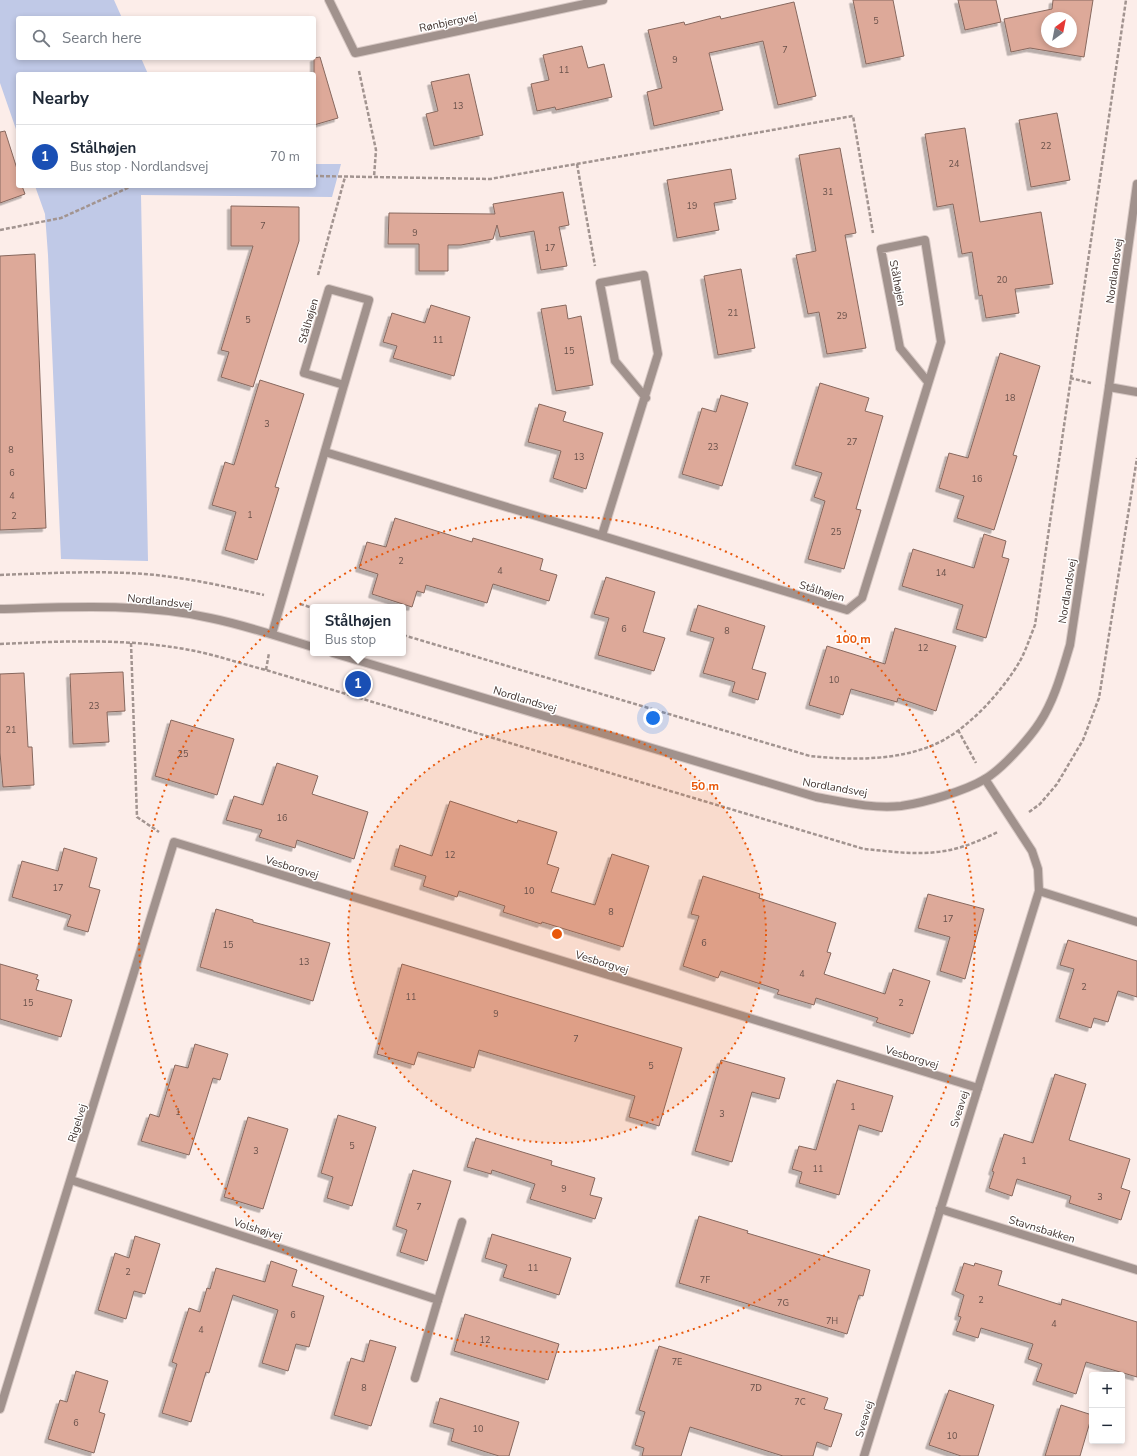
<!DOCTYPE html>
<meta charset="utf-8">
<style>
:root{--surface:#fff;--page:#f6f6f7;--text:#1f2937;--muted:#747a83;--line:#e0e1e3;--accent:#1a73e8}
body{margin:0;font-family:"Nunito Sans",sans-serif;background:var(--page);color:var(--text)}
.controls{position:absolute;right:12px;bottom:12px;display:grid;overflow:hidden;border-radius:4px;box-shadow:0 2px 6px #0003}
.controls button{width:36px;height:36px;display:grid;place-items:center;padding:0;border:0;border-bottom:1px solid var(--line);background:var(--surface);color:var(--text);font:20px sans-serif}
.compass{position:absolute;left:1041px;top:12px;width:36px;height:36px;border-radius:50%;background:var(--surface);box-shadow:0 2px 6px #0003;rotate:32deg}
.you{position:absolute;left:653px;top:718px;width:14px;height:14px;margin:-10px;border:3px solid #fff;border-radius:50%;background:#1a73e8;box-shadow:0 0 0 6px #1a73e833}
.badge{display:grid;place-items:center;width:26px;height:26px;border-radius:50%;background:var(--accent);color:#fff;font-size:13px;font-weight:700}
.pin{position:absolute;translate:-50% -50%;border:2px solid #fff;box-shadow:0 1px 4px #0006}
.popup{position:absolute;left:310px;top:604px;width:96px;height:52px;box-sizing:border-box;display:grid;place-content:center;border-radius:4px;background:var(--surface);filter:drop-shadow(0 1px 3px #0005);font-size:13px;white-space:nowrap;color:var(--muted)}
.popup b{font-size:15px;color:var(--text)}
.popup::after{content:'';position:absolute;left:50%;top:100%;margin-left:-8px;border:8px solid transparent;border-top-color:var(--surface)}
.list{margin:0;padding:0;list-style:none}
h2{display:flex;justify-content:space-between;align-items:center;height:52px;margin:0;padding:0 16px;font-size:17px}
h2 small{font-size:13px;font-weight:400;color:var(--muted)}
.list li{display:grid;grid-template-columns:26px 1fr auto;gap:12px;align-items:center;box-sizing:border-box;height:64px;padding:0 16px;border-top:1px solid var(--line)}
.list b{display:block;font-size:15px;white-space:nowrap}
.list p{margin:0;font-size:13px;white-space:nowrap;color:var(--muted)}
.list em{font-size:13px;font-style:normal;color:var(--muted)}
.icon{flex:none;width:22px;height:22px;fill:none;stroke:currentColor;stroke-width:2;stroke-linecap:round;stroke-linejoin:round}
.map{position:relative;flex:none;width:1137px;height:1456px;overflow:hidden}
.search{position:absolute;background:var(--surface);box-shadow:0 2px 6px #0003;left:16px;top:16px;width:300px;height:44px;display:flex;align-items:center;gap:10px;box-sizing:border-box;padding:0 14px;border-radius:4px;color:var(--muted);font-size:15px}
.panel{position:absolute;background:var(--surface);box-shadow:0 2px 6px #0003;left:16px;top:72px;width:300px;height:116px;border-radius:4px}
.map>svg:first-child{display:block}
.green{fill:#c0c9e7}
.building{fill:#dda999;stroke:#87685e;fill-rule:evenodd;filter:url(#shadow)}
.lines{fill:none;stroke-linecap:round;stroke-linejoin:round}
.minor-casing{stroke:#d7c8c4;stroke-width:10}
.tertiary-casing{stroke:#d7c8c4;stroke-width:10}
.path{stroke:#a29490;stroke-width:2.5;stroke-dasharray:4 2;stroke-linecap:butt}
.minor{stroke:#a1928d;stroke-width:8}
.tertiary{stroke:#a1928d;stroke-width:8}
.ring{fill:none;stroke:#e8590c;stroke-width:2;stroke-dasharray:2 4}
.labels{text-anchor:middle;stroke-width:3;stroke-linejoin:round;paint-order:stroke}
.number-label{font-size:9px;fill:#69514a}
.street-label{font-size:11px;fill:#423430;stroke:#fff}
.centre{fill:#e8590c;stroke:#fff;stroke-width:2}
.ring-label{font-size:12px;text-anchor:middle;font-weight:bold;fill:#e8590c;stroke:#fff;stroke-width:3;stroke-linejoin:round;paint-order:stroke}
</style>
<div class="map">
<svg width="1137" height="1456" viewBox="0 0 1137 1456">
<defs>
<filter id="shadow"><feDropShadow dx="-3.5" dy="3.5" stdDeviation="0" flood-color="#0004"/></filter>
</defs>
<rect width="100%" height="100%" fill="#fcede9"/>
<g class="green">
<path d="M0 0H114L122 18H18V58H141L148 74H18V135L0 83Z"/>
<path d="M314 164H341L332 197 141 195 148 561 61 559 48 255 45 214 35 186H314Z"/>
</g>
<g class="building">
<path d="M853 0H893L904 56 866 64Z"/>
<path d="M958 0H996L1001 22 965 30Z"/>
<path d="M1053 0H1093L1084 57 1030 48 1011 52 1004 19 1052 9ZM1047 18H1071V42H1047Z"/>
<path d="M794 2 816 96 778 105 763 41 709 53 723 110 654 126 647 92 662 88 648 30 684 22 685 25 720 16 721 19Z"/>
<path d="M582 46 588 68 604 64 612 97 556 110 555 107 537 111 531 84 549 80 543 55Z"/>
<path d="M320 57 338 118 314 125V58Z"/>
<path d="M469 74 483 135 434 146 426 114 438 111 431 82Z"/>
<path d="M1057 113 1070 180 1031 187 1019 120Z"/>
<path d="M965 128 980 222 1041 212 1053 284 1015 289 1019 313 986 318 982 295 979 296 972 252 962 254 953 204 937 207 925 134Z"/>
<path d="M5 131 18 172V186H22L25 194 0 203V132Z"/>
<path d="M840 148 856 233 845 235 866 348 827 354 819 312 808 314 796 255 816 251 799 155Z"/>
<path d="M731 169 736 199 714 203 719 230 677 238 667 180Z"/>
<path d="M563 192 569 225 559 227 567 266 541 270 534 231 500 237 497 225 493 239 461 245H448V271H419V244H388L389 213 495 214 493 204Z"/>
<path d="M231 206 299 207V241L253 387 221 377 229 352 221 350 253 246H231Z"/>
<path d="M35 254 46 528 0 530V256Z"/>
<path d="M741 269 755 348 718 355 704 276Z"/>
<path d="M431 305 470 317 454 376 393 358 397 346 383 342 392 313 425 323Z"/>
<path d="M566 305 568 319 581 316 593 385 556 391 541 309Z"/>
<path d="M1000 353 1040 366 1013 455 1017 456 994 530 957 518 964 496 939 488 949 453 968 458Z"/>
<path d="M260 380 304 394 275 487 279 488 257 560 225 550 236 512 212 505 225 462 234 465Z"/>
<path d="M820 383 869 398 865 411 883 416 856 509 861 510 844 569 808 559 825 501 814 497 822 473 795 465Z"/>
<path d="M721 395 748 403 722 486 682 474 702 408 716 412Z"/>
<path d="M539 404 566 412 563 421 603 433 586 489 553 478 561 451 528 442Z"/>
<path d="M395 518 472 542 473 538 543 559 540 570 557 575 549 601 493 584 487 603 426 585 424 593 417 591 412 607 372 594 378 574 359 568 367 542 386 547Z"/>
<path d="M984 534 1006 541 1002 557 1009 559 986 638 956 629 963 605 902 586 913 549 974 568Z"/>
<path d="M606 577 655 592 643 632 665 638 654 671 598 655 609 618 594 614Z"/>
<path d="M698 605 765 626 752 669 766 673 758 700 732 692 735 682 703 673 714 638 690 631Z"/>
<path d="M895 628 956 646 936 711 898 698 897 702 851 689 843 715 809 705 827 646 885 664Z"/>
<path d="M123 672 125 711 107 712 109 742 73 744 70 674Z"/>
<path d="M24 673 28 747H32L34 785 3 787 0 753V674Z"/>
<path d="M171 720 234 739 217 795 155 776Z"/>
<path d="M277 763 318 776 312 794 368 812 354 859 297 840 295 848 259 837 262 830 226 820 234 796 263 805Z"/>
<path d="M450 801 517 823 518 820 557 832 547 864 559 868 551 892 595 905 612 854 649 866 623 947 542 922 541 924 503 912 505 906 459 891 457 897 423 886 426 876 394 866 400 845 432 856Z"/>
<path d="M64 848 97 858 89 887 100 890 88 932 67 926 71 915 12 897 22 861 58 871Z"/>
<path d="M703 876 760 894 759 898 836 923 827 952 831 953 824 974 885 994 893 969 930 981 913 1034 876 1022 878 1018 816 998 814 1005 777 994 779 990 721 971 718 978 683 966 699 916 691 914Z"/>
<path d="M928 894 984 909 965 979 940 971 950 937 918 928Z"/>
<path d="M216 909 253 920V922L330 943 313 1001 200 967Z"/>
<path d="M1068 940 1137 961V997L1118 991 1108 1022 1094 1018 1091 1028 1059 1018 1074 969 1060 965Z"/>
<path d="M0 964 38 975 36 979 39 980 36 990 72 1000 61 1037 0 1019Z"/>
<path d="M402 964 682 1048 659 1126 629 1117 635 1096 479 1050 474 1068 418 1052 414 1065 377 1054Z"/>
<path d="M195 1044 228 1054 220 1080 213 1078 189 1155 141 1141 150 1114 159 1117 175 1065 188 1068Z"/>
<path d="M721 1060 785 1078 779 1099 752 1092 732 1162 695 1151Z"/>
<path d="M1055 1074 1086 1084 1069 1140 1130 1159 1121 1188 1130 1191 1121 1220 1069 1203 1071 1196 1017 1179 1012 1196 989 1188 994 1172 992 1171 1004 1134 1033 1143Z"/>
<path d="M837 1080 893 1096 882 1132 859 1125 839 1195 799 1183 802 1172 792 1169 799 1146 816 1150Z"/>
<path d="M338 1115 376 1127 352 1206 327 1198 333 1177 321 1173Z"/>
<path d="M248 1117 288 1129 263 1209 224 1197Z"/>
<path d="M476 1138 552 1161 551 1165 595 1178 590 1195 602 1198 595 1219 530 1199 535 1184 492 1170 491 1174 467 1167Z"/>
<path d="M413 1170 451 1181 427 1261 400 1252 407 1230 396 1226Z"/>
<path d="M699 1216 748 1231 747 1233 870 1270 863 1296 859 1295 847 1334 679 1283Z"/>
<path d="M492 1234 571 1258 559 1295 503 1277 507 1265 485 1258Z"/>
<path d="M135 1236 160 1244 145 1294 134 1291 126 1319 98 1310 115 1253 129 1258Z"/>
<path d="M271 1261 297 1270 292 1286 324 1296 309 1347 296 1344 288 1371 262 1363 278 1310 233 1295 209 1373 206 1372 191 1422 162 1413 177 1364 172 1362 189 1308 200 1312 207 1288 210 1289 216 1268 265 1282Z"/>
<path d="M964 1263 974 1266 975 1263 1002 1271 998 1285 1061 1305 1062 1299 1137 1322V1377L1086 1362 1076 1394 1036 1381 1042 1364 1028 1359 1033 1344 981 1328 978 1338 956 1331 961 1317 958 1316 964 1295 955 1291Z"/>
<path d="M465 1314 559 1344 548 1380 454 1351Z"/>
<path d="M370 1340 396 1347 371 1426 334 1415 351 1358 364 1362Z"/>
<path d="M659 1346 828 1398 824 1409 842 1414 831 1447 817 1442 813 1456H783L690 1427 681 1456H642L644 1448 635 1445 645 1412 639 1410Z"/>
<path d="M76 1371 108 1381 99 1412 105 1414 94 1453 48 1439 60 1400 67 1402Z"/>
<path d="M949 1390 994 1405 978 1456H961L929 1445Z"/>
<path d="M440 1398 519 1422 509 1456H499L451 1441 454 1429 433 1423Z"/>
<path d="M1061 1405 1092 1415 1080 1456H1045Z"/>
</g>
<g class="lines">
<g class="minor-casing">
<g id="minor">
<path d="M329 0 355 53 603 0"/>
<path d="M1109 387 1137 392"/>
<path d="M325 452 847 610 862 598 941 342 925 240 881 249 900 348 928 382"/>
<path d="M602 535 658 354 644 275 600 283 615 361 646 398"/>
<path d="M272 634 344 385 304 373 329 289 369 300 344 385"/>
<path d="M1039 891 1137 922"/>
<path d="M71 1180 438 1300 415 1378"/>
<path d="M940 1209 1137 1270"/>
<path d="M438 1300 462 1222"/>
<path d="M0 1409 174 842 978 1088"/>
<path d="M864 1456 1039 891 1038 869 1032 851 985 779"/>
</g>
</g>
<g class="tertiary-casing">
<g id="tertiary">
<path d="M0 609C70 607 141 603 210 618 245 625 279 637 313 647"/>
<path d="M333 653 816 797C844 802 873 809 901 806 924 803 965 791 985 779 1002 769 1029 739 1040 722 1055 699 1062 671 1070 645L1109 387 1137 184"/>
</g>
</g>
<g class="path">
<path d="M359 71 376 150 374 177"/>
<path d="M577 164 595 266"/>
<path d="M314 176 490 179 853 116 873 233"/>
<path d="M0 230 61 218 132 186"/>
<path d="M318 275 345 177"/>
<path d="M1070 378 1091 383"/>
<path d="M0 575C52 573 104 570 156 575 192 579 229 587 264 595"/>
<path d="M300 604 313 608"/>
<path d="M403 635 810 756C850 760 893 761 931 746 965 733 1002 692 1020 661 1026 650 1030 637 1035 625L1126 0"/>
<path d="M131 643 137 817 159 832"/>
<path d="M0 644C65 641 131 638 195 651 219 656 242 664 266 670L864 849C888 851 913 855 937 852 959 850 979 841 998 832"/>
<path d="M266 670 269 653"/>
<path d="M958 730 976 763"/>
<path d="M1029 812 1040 804 1057 784 1083 740 1099 698 1137 458"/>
</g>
<use href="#minor" class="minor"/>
<use href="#tertiary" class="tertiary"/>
</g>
<circle cx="557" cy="934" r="209" fill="#e8590c" fill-opacity=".12"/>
<g class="ring">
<circle cx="557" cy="934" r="209"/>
<circle cx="557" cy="934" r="418"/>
</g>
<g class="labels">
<g class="number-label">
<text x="876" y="24">5</text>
<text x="785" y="53">7</text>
<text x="675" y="63">9</text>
<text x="564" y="73">11</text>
<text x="458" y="109">13</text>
<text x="1046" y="149">22</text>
<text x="954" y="167">24</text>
<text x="828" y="195">31</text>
<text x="692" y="209">19</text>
<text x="263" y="229">7</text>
<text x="415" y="236">9</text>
<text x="550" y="251">17</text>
<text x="1002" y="283">20</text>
<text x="733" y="316">21</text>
<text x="842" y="319">29</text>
<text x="248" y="323">5</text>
<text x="438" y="343">11</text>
<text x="569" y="354">15</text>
<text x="1010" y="401">18</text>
<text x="267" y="427">3</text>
<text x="852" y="445">27</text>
<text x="713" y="450">23</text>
<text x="11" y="453">8</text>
<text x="579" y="460">13</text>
<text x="12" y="476">6</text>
<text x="977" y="482">16</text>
<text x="12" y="499">4</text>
<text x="250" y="518">1</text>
<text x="14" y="519">2</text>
<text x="836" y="535">25</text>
<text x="401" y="564">2</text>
<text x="500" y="574">4</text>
<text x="941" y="576">14</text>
<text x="624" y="632">6</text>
<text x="727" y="634">8</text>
<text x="923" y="651">12</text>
<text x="834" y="683">10</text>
<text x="94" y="709">23</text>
<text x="11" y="733">21</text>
<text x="183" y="757">25</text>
<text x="282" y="821">16</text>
<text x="450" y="858">12</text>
<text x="58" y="891">17</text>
<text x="529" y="894">10</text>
<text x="611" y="915">8</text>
<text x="948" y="922">17</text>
<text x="704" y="946">6</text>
<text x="228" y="948">15</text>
<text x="304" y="965">13</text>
<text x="802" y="977">4</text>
<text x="1084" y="990">2</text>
<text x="411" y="1000">11</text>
<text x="28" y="1006">15</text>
<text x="901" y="1006">2</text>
<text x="496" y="1017">9</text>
<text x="576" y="1042">7</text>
<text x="651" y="1069">5</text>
<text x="853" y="1110">1</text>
<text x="178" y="1115">1</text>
<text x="722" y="1117">3</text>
<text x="352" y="1149">5</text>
<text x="256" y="1154">3</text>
<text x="1024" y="1164">1</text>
<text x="818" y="1172">11</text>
<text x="564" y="1192">9</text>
<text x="1100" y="1200">3</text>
<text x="419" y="1210">7</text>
<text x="533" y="1271">11</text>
<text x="128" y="1275">2</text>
<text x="705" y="1283">7F</text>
<text x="981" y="1303">2</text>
<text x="783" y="1306">7G</text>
<text x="293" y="1318">6</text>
<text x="832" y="1324">7H</text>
<text x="1054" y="1327">4</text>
<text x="201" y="1333">4</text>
<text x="485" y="1343">12</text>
<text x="677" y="1365">7E</text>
<text x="364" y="1391">8</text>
<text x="756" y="1391">7D</text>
<text x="800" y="1405">7C</text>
<text x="76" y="1426">6</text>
<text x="478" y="1432">10</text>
<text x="952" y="1439">10</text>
</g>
<g class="street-label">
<text transform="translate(448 22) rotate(-12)" y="4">Rønbjergvej</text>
<text transform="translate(1114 271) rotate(-82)" y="4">Nordlandsvej</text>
<text transform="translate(898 283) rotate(79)" y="4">Stålhøjen</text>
<text transform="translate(308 321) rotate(-74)" y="4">Stålhøjen</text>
<text transform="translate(822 591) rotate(17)" y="4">Stålhøjen</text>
<text transform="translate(1067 591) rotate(-81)" y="4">Nordlandsvej</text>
<text transform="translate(160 601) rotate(6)" y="4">Nordlandsvej</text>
<text transform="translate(525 699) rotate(17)" y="4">Nordlandsvej</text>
<text transform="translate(835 787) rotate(10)" y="4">Nordlandsvej</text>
<text transform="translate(292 867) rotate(17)" y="4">Vesborgvej</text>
<text transform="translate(602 962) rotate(17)" y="4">Vesborgvej</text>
<text transform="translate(912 1057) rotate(17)" y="4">Vesborgvej</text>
<text transform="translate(959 1109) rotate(-73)" y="4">Sveavej</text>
<text transform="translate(77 1123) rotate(-73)" y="4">Rigelvej</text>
<text transform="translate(258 1229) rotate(18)" y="4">Volshøjvej</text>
<text transform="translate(1042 1229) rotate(17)" y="4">Stavnsbakken</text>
<text transform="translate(864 1419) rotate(-73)" y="4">Sveavej</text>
</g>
</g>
<circle cx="557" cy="934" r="6" class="centre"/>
<g class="ring-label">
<text x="853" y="643">100 m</text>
<text x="705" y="790">50 m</text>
</g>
</svg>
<div class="controls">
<button>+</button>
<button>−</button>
</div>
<svg class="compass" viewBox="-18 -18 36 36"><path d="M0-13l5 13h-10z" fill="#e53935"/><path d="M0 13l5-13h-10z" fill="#747a83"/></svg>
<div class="you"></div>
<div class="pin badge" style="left:358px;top:684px;background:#1a4fb4">1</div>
<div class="popup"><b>Stålhøjen</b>Bus stop</div>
<div class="search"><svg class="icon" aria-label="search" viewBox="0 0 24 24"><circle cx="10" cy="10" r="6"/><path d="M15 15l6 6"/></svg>Search here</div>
<section class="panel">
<h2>Nearby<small></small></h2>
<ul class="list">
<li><span class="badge" style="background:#1a4fb4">1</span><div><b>Stålhøjen</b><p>Bus stop · Nordlandsvej</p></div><em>70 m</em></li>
</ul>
</section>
</div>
